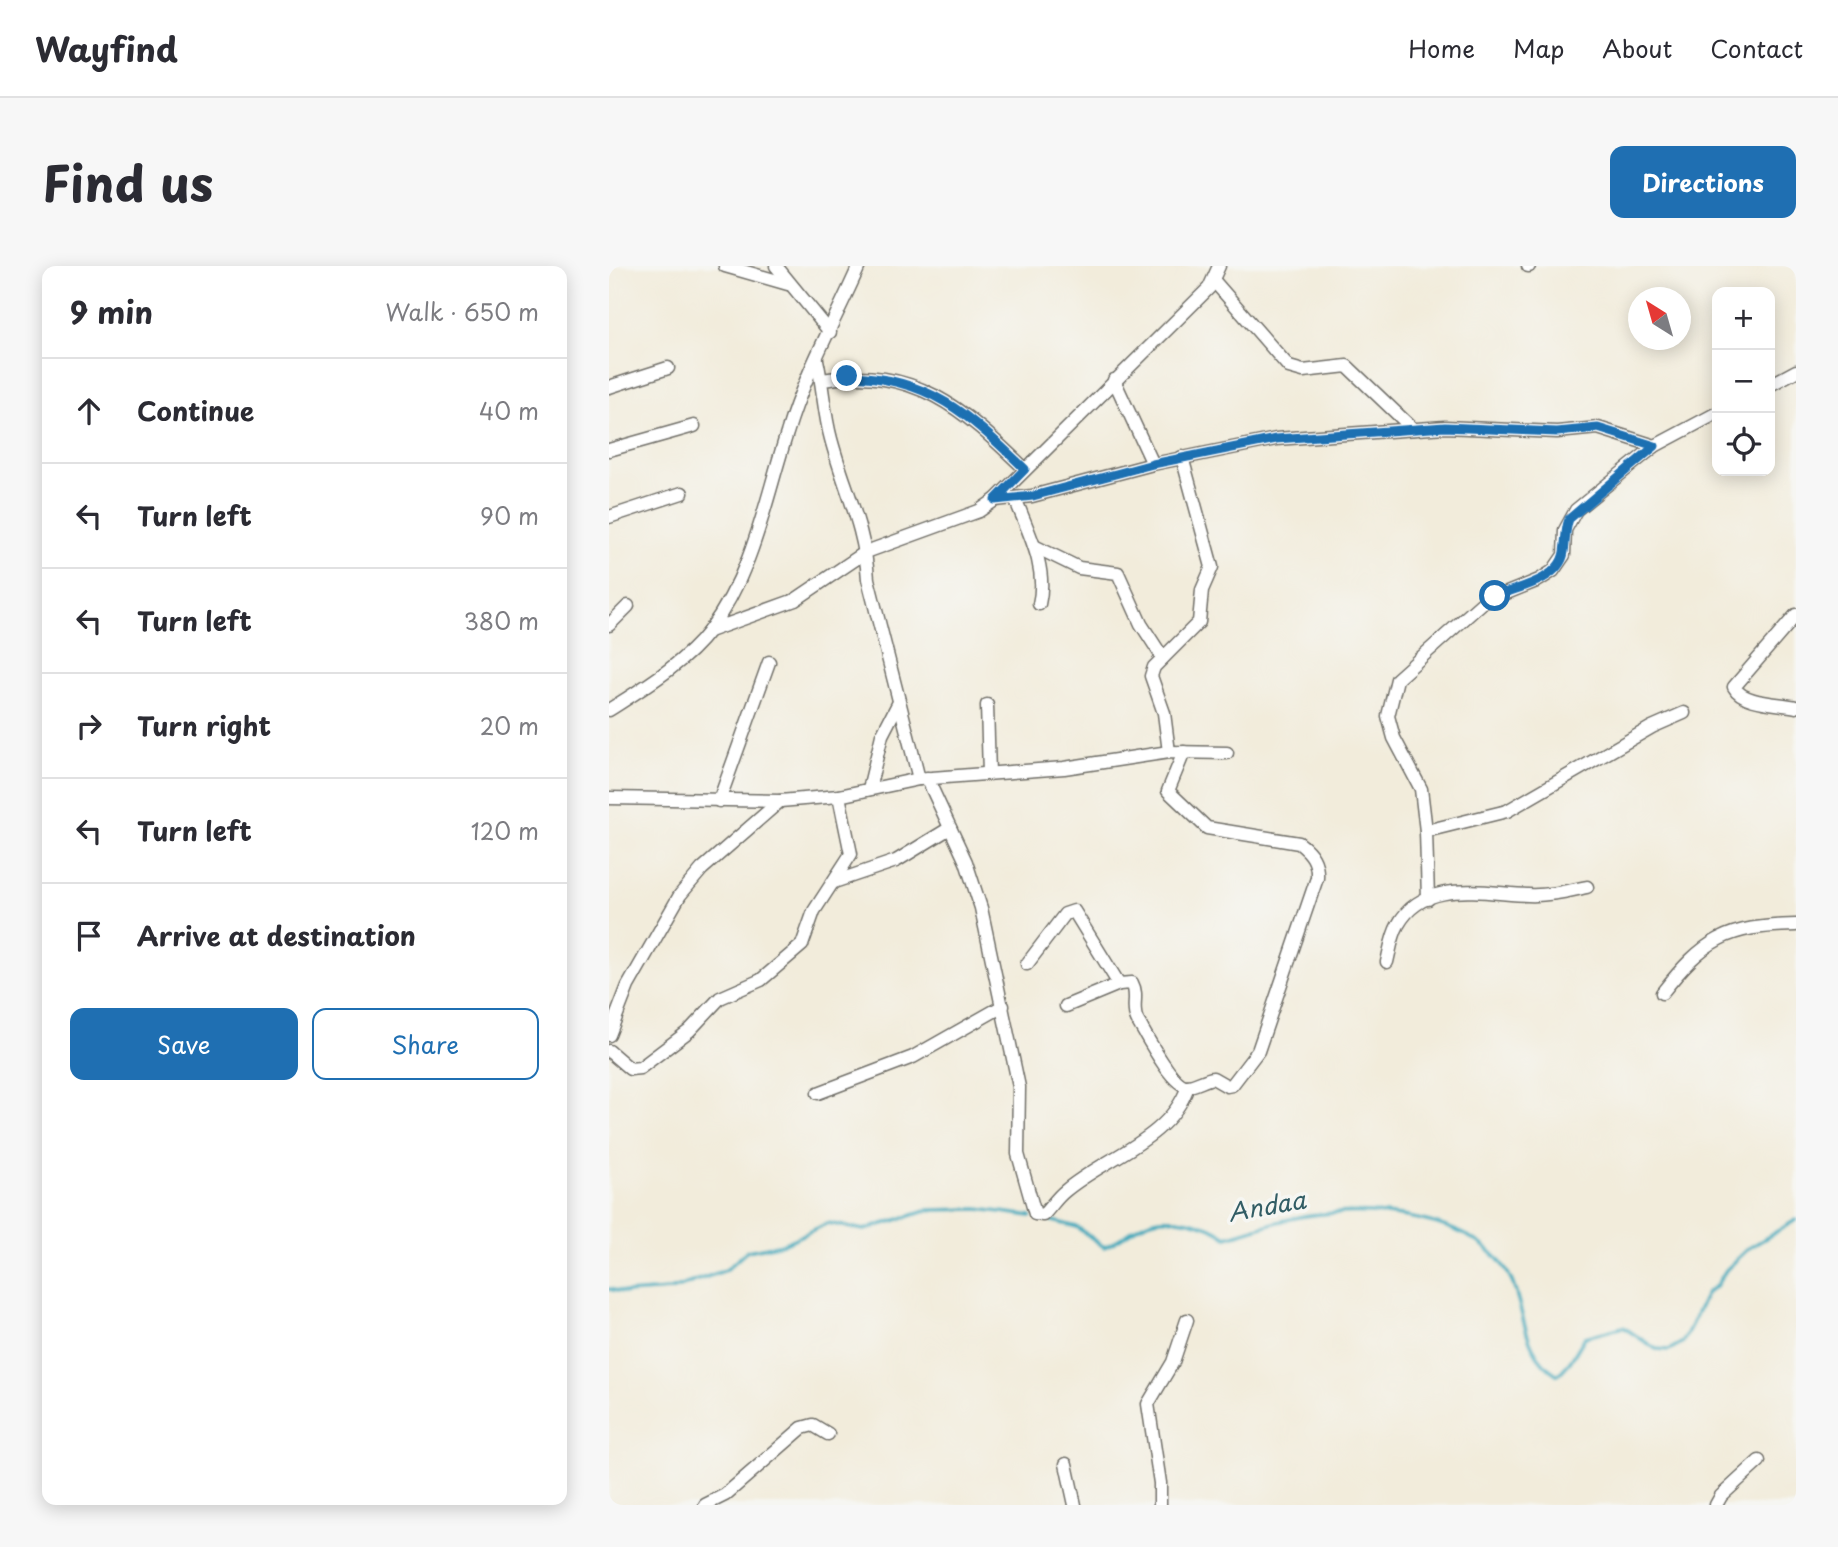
<!DOCTYPE html>
<meta charset="utf-8">
<style>
:root{--surface:#fff;--page:#f7f7f7;--text:#2b2b33;--muted:#7c7c81;--line:#e1e1e2;--accent:#1f6fb2}
body{margin:0;font-family:"Playpen Sans",sans-serif;background:var(--page);color:var(--text)}
.controls{position:absolute;right:21px;top:21px;display:grid;overflow:hidden;border-radius:14px;box-shadow:0 4px 18px #0003}
.controls button{width:63px;height:63px;display:grid;place-items:center;padding:0;border:0;border-bottom:2px solid var(--line);background:var(--surface);color:var(--text);font:35px sans-serif}
.compass{position:absolute;left:1019px;top:21px;width:63px;height:63px;border-radius:50%;background:var(--surface);box-shadow:0 4px 18px #0003;rotate:323deg}
.stop{position:absolute;width:21px;height:21px;margin:-16px;border:5px solid #1f6fb2;border-radius:50%;background:#fff}
.stop.end{background:#1f6fb2;border-color:#fff;box-shadow:0 2px 7px #0008}
.list{margin:0;padding:0;list-style:none}
h2{display:flex;justify-content:space-between;align-items:center;height:91px;margin:0;padding:0 28px;font-size:30px}
h2 small{font-size:23px;font-weight:400;color:var(--muted)}
.list li{display:grid;grid-template-columns:46px 1fr auto;gap:21px;align-items:center;box-sizing:border-box;height:105px;padding:0 28px;border-top:2px solid var(--line)}
.list b{display:block;font-size:26px;white-space:nowrap}
.list em{font-size:23px;font-style:normal;color:var(--muted)}
.actions{display:flex;gap:14px;padding:21px 28px}
.actions a{flex:1;padding:16px 0;border:2px solid var(--accent);border-radius:14px;text-align:center;font-size:24px;color:var(--accent)}
.actions .main{background:var(--accent);color:#fff}
.icon{flex:none;width:38px;height:38px;fill:none;stroke:currentColor;stroke-width:2;stroke-linecap:round;stroke-linejoin:round}
.map{position:relative;flex:none;width:1187px;height:1239px;overflow:hidden;border-radius:14px}
header{display:flex;align-items:center;gap:42px;box-sizing:border-box;height:98px;padding:0 35px;background:var(--surface);border-bottom:2px solid var(--line)}
header strong{font-size:33px}
nav{display:flex;gap:38px;margin-inline-start:auto;font-size:24px}
.intro{display:flex;align-items:center;justify-content:space-between;box-sizing:border-box;height:168px;padding:0 42px}
h1{margin:0;font-size:49px}
.button{padding:18px 32px;border-radius:14px;background:var(--accent);color:#fff;font-size:24px;font-weight:700}
main{display:flex;gap:42px;padding:0 42px}
aside{flex:1;background:var(--surface);border-radius:14px;box-shadow:0 4px 18px #0003}
.map>svg:first-child{display:block}
.lines{fill:none;stroke-linecap:round;stroke-linejoin:round}
.stream{stroke:#3ca9bc;stroke-width:3.5}
.minor-casing{stroke:#716f69;stroke-width:15}
.minor{stroke:#fff;stroke-width:12}
.route{stroke:#1f6fb2;stroke-width:9}
.labels{text-anchor:middle;stroke-width:7;stroke-linejoin:round;paint-order:stroke}
.water-label{font-size:24px;font-style:italic;fill:#325d65;stroke:#f6f6f2}
</style>
<header>
<strong>Wayfind</strong>
<nav><a>Home</a><a>Map</a><a>About</a><a>Contact</a></nav>
</header>
<div class="intro"><h1>Find us</h1><a class="button">Directions</a></div>
<main>
<aside>
<h2>9 min<small>Walk · 650 m</small></h2>
<ul class="list">
<li><svg class="icon" aria-label="ahead" viewBox="0 0 24 24"><path d="M12 20V5M6 11l6-6 6 6"/></svg><div><b>Continue</b></div><em>40 m</em></li>
<li><svg class="icon" aria-label="left" viewBox="0 0 24 24"><path d="M17 20v-9H6M10 6l-5 5 5 5"/></svg><div><b>Turn left</b></div><em>90 m</em></li>
<li><svg class="icon" aria-label="left" viewBox="0 0 24 24"><path d="M17 20v-9H6M10 6l-5 5 5 5"/></svg><div><b>Turn left</b></div><em>380 m</em></li>
<li><svg class="icon" aria-label="right" viewBox="0 0 24 24"><path d="M7 20v-9h11M14 6l5 5-5 5"/></svg><div><b>Turn right</b></div><em>20 m</em></li>
<li><svg class="icon" aria-label="left" viewBox="0 0 24 24"><path d="M17 20v-9H6M10 6l-5 5 5 5"/></svg><div><b>Turn left</b></div><em>120 m</em></li>
<li><svg class="icon" aria-label="arrive" viewBox="0 0 24 24"><path d="M6 21V4h12l-3 4 3 4H6"/></svg><div><b>Arrive at destination</b></div></li>
</ul>
<div class="actions"><a class="main">Save</a><a>Share</a></div>
</aside>
<div class="map">
<svg width="1187" height="1239" viewBox="0 0 1187 1239">
<rect width="100%" height="100%" fill="#f6f6f2"/>
<filter id="ink" filterUnits="userSpaceOnUse"><feTurbulence type="fractalNoise" baseFrequency=".0143" numOctaves="2"/><feDisplacementMap in="SourceGraphic" scale="14" xChannelSelector="R" yChannelSelector="G"/><feConvolveMatrix kernelMatrix="1 2 1 2 8 2 1 2 1" color-interpolation-filters="sRGB"/></filter>
<filter id="wash" filterUnits="userSpaceOnUse"><feTurbulence type="fractalNoise" baseFrequency=".00686" numOctaves="4" result="noise"/><feDisplacementMap in="SourceGraphic" scale="28" xChannelSelector="R" yChannelSelector="G"/><feGaussianBlur stdDeviation="1.57" result="paint"/><feColorMatrix in="noise" values="0 0 0 0 0 0 0 0 0 0 0 0 0 0 0 0 0 1.4 0 .05"/><feComposite in="paint" operator="in"/></filter>
<g filter="url(#wash)">
<rect width="100%" height="100%" fill="#f2ecdb"/>
<g class="lines">
<g class="stream">
<path d="M436 953 468 961 495 981C511 975 523 962 539 956 561 947 599 957 618 971 643 964 670 954 696 950 756 940 870 948 901 1011 917 1045 912 1087 949 1109L961 1096 976 1071 1014 1061 1047 1083 1060 1084 1074 1076 1098 1026 1107 1020 1117 1004 1140 982 1187 954"/>
<path d="M0 1023 17 1027 61 1024 117 1004 138 985 174 978 219 957 255 964 320 944 369 943 422 950"/>
</g>
</g>
</g>
<g filter="url(#ink)">
<g class="lines">
<g class="minor-casing">
<g id="minor">
<path d="M116 0 179 18"/>
<path d="M167 0 221 66"/>
<path d="M919 0H920"/>
<path d="M605 15 680 101 694 105 738 100 804 163"/>
<path d="M208 94C214 120 215 148 222 173 235 222 256 261 259 313L310 513"/>
<path d="M213 114C306 99 353 142 416 203"/>
<path d="M505 114 544 198"/>
<path d="M1161 119 1187 105"/>
<path d="M0 121 59 102"/>
<path d="M0 184 85 160"/>
<path d="M406 232C419 266 439 301 430 338"/>
<path d="M386 234 423 230 544 198 667 173 836 161 948 166 989 162 1046 180"/>
<path d="M0 251 73 227"/>
<path d="M425 280 470 302 509 307 532 358 554 392"/>
<path d="M1187 349 1125 421C1134 438 1170 437 1187 441"/>
<path d="M0 359 19 340"/>
<path d="M100 365 186 334 257 286 370 245 386 234 600 22 610 0"/>
<path d="M378 439 380 508"/>
<path d="M0 444C34 422 76 397 100 365 145 305 156 235 178 167 195 109 226 55 250 0"/>
<path d="M1075 447 1043 461 898 545 817 565 812 523 785 472 779 450 788 413 873 337 930 314 944 305 955 289 956 264 967 244 1046 180 1108 147"/>
<path d="M560 486 555 447 542 410 545 401 590 356 593 324 603 301 573 191"/>
<path d="M318 512 357 596 372 642 410 821 409 888 426 948 434 949C442 941 448 931 456 925 496 891 561 874 579 820"/>
<path d="M260 523 273 469 289 438"/>
<path d="M0 532 171 535 230 530 310 513 455 502 560 486 618 487"/>
<path d="M110 535 160 396"/>
<path d="M817 565 819 633"/>
<path d="M225 616 287 595 341 562"/>
<path d="M778 696C781 684 783 669 789 659 815 611 877 628 919 629 939 630 959 625 978 621"/>
<path d="M418 698 456 648 465 645 510 718"/>
<path d="M1053 727C1095 673 1118 660 1187 659"/>
<path d="M457 740 510 718 523 717C530 730 522 741 528 754 536 767 563 820 578 820 586 820 596 813 604 812L618 820 623 819 649 785 708 612C709 596 703 587 690 577L598 562 559 525 575 486"/>
<path d="M0 769 19 720 71 629 93 603 171 535"/>
<path d="M0 785 21 803 31 802 80 765 111 732 152 714 193 679 205 645 242 588 230 530"/>
<path d="M209 827 304 791 394 740"/>
<path d="M457 1198 466 1239"/>
<path d="M96 1239 116 1229 193 1162 204 1159 219 1168"/>
<path d="M551 1239V1217L539 1138 564 1096 578 1054"/>
<path d="M1107 1239 1112 1230 1150 1195"/>
</g>
</g>
<use href="#minor" class="minor"/>
</g>
</g>
<g class="lines" filter="url(#ink)">
<path class="route" d="M238 110C321 111 360 149 416 203L386 234 424 230 544 198 667 173 836 161 948 166 989 162 1046 180 960 253C956 264 957 274 955 286 951 314 908 322 886 330"/>
</g>
<g class="labels">
<g class="water-label">
<text transform="translate(658 941) rotate(-10)" y="8">Andaa</text>
</g>
</g>
</svg>
<div class="controls">
<button>+</button>
<button>−</button>
<button><svg class="icon" aria-label="locate" viewBox="0 0 24 24"><circle cx="12" cy="12" r="6"/><path d="M12 2v4M12 18v4M2 12h4M18 12h4"/></svg></button>
</div>
<svg class="compass" viewBox="-18 -18 36 36"><path d="M0-13l5 13h-10z" fill="#e53935"/><path d="M0 13l5-13h-10z" fill="#7c7c81"/></svg>
<div class="stop" style="left:886px;top:330px"></div>
<div class="stop end" style="left:238px;top:110px"></div>
</div>
</main>
